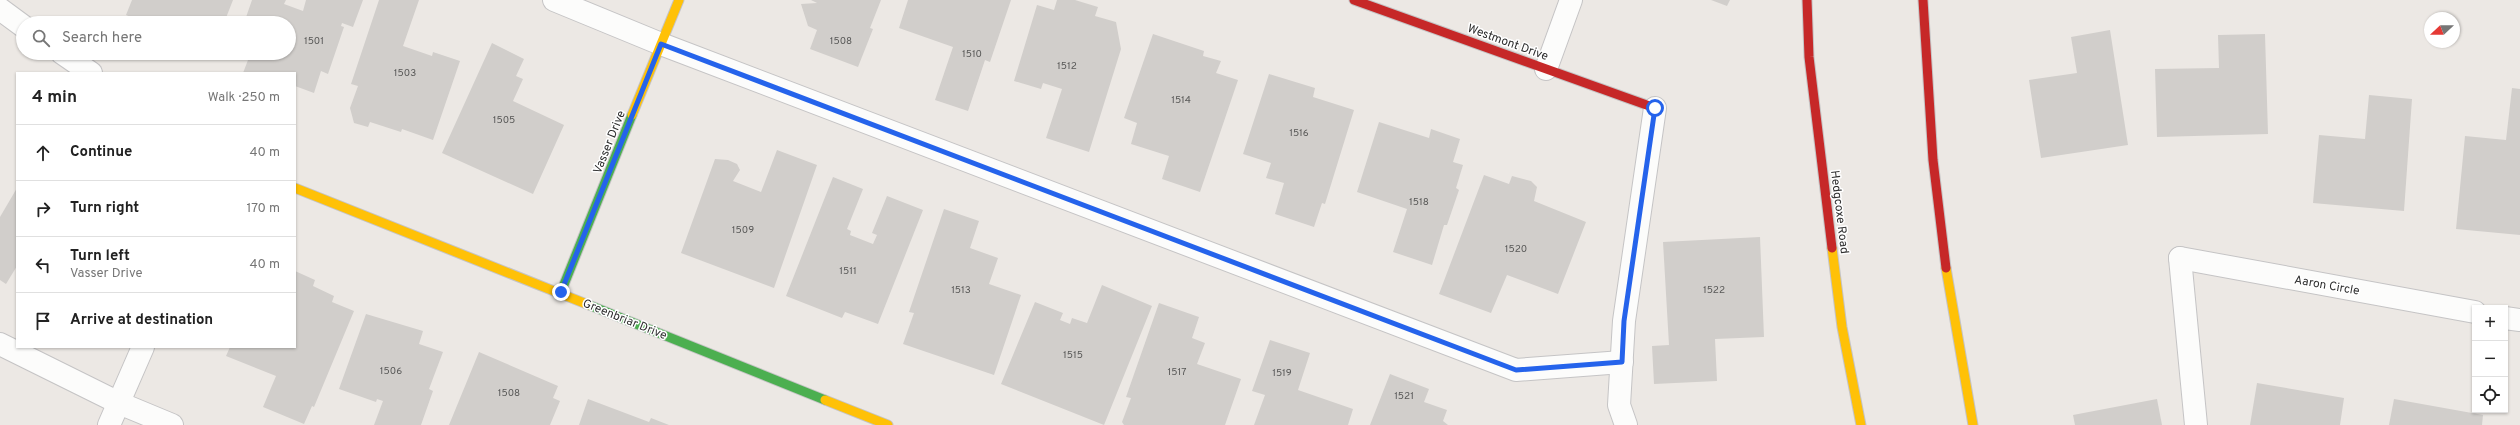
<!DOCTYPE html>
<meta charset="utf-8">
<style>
:root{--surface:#fff;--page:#f2f2f2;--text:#222;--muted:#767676;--line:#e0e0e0}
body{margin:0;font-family:Overpass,sans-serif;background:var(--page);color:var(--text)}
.controls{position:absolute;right:12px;bottom:12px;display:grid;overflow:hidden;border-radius:0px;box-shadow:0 1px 3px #0004}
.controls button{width:36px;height:36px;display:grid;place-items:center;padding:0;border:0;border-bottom:1px solid var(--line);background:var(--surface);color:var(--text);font:20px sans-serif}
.compass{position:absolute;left:2424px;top:12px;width:36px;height:36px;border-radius:50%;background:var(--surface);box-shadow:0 1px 3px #0004;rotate:248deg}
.stop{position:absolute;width:12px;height:12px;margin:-9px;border:3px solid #2563eb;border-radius:50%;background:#fff}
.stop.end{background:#2563eb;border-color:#fff;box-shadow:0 1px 4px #0008}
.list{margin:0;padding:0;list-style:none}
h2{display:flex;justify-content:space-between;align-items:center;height:52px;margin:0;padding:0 16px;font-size:17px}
h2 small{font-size:13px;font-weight:400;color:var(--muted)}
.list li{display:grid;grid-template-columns:26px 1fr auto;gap:12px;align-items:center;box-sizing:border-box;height:56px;padding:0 16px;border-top:1px solid var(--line)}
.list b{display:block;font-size:15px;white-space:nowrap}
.list p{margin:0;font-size:13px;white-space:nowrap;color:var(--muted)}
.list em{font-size:13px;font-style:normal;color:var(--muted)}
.icon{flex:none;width:22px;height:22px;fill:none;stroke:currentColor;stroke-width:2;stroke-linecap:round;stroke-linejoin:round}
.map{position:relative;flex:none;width:2520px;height:425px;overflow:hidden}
.search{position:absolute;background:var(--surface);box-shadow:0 1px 3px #0004;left:16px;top:16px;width:280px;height:44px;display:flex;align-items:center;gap:10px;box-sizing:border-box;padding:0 14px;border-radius:22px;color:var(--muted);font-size:15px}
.panel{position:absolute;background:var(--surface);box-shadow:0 1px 3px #0004;left:16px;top:72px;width:280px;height:276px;border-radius:0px}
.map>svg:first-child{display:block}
.building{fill:#d1cecb}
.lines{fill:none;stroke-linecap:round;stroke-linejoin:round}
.lane-casing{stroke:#c5c4c5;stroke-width:24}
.street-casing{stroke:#c5c4c5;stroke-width:24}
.fast-casing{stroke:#c5c4c5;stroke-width:11}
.slow-casing{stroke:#c5c4c5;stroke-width:11}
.jam-casing{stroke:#c5c4c5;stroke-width:11}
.lane{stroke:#fcfcfb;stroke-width:22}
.street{stroke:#fcfcfb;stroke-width:22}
.fast{stroke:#4caf50;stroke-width:9}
.slow{stroke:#ffc107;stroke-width:9}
.jam{stroke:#c62828;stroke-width:9}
.route{stroke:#2563eb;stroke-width:5}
.labels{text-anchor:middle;stroke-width:3;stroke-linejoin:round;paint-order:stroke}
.number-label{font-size:10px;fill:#585857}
.street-label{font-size:12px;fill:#2e2e2e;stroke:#fff}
</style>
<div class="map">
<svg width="2520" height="425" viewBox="0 0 2520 425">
<rect width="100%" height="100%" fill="#ece8e4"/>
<g class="building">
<path d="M132 0H233L224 23H145L126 15Z"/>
<path d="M252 0H286L284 4 303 11 306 0H363L353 27 342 23 341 26 344 27 328 74 321 71 314 93 295 86V73H243L248 60 233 53H289V23H244Z"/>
<path d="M379 0H419L403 46 432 56 433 52 460 61 433 140 402 129 401 132 370 122 368 127 354 123 350 108 358 86 351 84Z"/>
<path d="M811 0H881L870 28 873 29 858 67 810 49 817 30 808 26 801 4 817 3Z"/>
<path d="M908 0H1011L990 62 985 60 968 111 935 100 953 47 899 28Z"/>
<path d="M1057 0H1075L1098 7 1095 16 1116 22 1121 49 1089 152 1046 138 1062 89 1043 83 1041 89 1014 81 1037 5 1054 10Z"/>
<path d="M1711 0H1730L1727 6Z"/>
<path d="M2110 30 2128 145 2041 158 2029 80 2077 73 2071 37Z"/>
<path d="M1153 34 1204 51 1203 56 1221 61 1216 73 1238 80 1200 192 1162 179 1169 156 1131 144 1137 123 1124 118Z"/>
<path d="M2265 34 2268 134 2157 137 2155 69 2219 68 2218 35Z"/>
<path d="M492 43 524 59 516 76 523 79 513 101 564 125 533 194 442 153Z"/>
<path d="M1269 74 1315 88 1313 97 1354 110 1325 204 1322 203 1314 227 1275 214 1284 183 1266 178 1271 163 1243 154Z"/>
<path d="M2512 88 2520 89V235L2456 229 2465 136 2506 140Z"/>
<path d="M2369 95 2412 99 2404 211 2313 203 2319 135 2365 139Z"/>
<path d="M1379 122 1429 138 1431 129 1460 139 1453 162 1463 165 1456 188 1459 190 1447 225H1444L1432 265 1393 252 1407 209 1357 192Z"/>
<path d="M777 150 817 165 774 288 681 253 715 159 728 160 737 164 740 170 733 181 761 192Z"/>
<path d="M1484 175 1509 184 1512 176 1531 181 1537 187 1534 201 1586 222 1558 294 1507 275 1491 313 1439 294Z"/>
<path d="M833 177 863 189 847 229 851 231 850 235 873 244 877 235 872 233 887 196 923 210 878 324 845 312 842 318 786 296Z"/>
<path d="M17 188V266L6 284 0 280V217Z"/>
<path d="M944 209 979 221 970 248 998 258 989 284 1021 295 994 375 903 344 914 313 909 312Z"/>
<path d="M1760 237 1764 337 1715 339 1717 381 1654 384 1652 346 1669 345 1663 242Z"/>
<path d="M295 271 315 280 313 286 334 296 332 302 354 311 314 407 312 406 304 424 263 407 276 376 226 356 230 347H295Z"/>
<path d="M1102 285 1152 306 1104 425 1001 384 1035 302 1063 313 1060 320 1070 324 1072 318 1087 323Z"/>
<path d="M1159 303 1199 317 1192 338 1205 343 1197 364 1241 379 1225 425H1124L1122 422 1131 398 1126 397Z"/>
<path d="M366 314 423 331 419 344 443 352 429 389 433 391 421 425H374L383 401 377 399 376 402 339 389Z"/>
<path d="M1270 340 1310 353 1298 390 1353 409 1348 425H1254L1265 395 1252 391Z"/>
<path d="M479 352 558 386 553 398 560 401 550 425H449Z"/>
<path d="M1390 374 1429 389 1424 402 1447 410 1443 421 1448 425H1370Z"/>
<path d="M2257 383 2344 398 2340 425H2250Z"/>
<path d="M588 399 649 422 651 418 669 425H579Z"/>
<path d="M2157 399 2162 425H2075L2073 415Z"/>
<path d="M2394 399 2483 415 2482 425H2389Z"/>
</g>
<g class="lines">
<g class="lane-casing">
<g id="lane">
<path d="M554 0 661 44 1516 370 1622 362"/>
<path d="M1546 69 1571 0"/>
<path d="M2180 258 2196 425"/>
<path d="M0 344 119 403 172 425"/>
<path d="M1626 425 1619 405 1624 321 1655 108"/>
</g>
</g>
<g class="street-casing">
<g id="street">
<path d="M0 9 23 26"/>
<path d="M62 53 91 73"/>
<path d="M2180 258 2475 312"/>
<path d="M2505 318 2520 320"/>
<path d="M109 425 143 347"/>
</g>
</g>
<g class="fast-casing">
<g id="fast">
<path d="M561 292 632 115"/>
<path d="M589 305 825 400"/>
</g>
</g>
<g class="slow-casing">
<g id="slow">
<path d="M632 115 679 0"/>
<path d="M295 188 589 305"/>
<path d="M1832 248 1842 327 1861 425"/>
<path d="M1946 268 1973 425"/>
<path d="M825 400 888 425"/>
</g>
</g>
<g class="jam-casing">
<g id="jam">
<path d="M1354 0 1655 108"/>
<path d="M1807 0 1809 57 1832 248"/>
<path d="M1923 0 1933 160 1946 268"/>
</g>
</g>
<use href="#lane" class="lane"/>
<use href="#street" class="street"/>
<use href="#fast" class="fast"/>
<use href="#slow" class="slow"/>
<use href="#jam" class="jam"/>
</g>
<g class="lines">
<path class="route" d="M561 292 661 44 1516 370 1622 362 1624 321 1655 108"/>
</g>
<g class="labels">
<g class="number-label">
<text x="314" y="44">1501</text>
<text x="841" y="44">1508</text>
<text x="972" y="57">1510</text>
<text x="1067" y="69">1512</text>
<text x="405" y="76">1503</text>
<text x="1181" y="103">1514</text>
<text x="504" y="123">1505</text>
<text x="1299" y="136">1516</text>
<text x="1419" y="205">1518</text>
<text x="743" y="233">1509</text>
<text x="1516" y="252">1520</text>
<text x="848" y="274">1511</text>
<text x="961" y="293">1513</text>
<text x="1714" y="293">1522</text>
<text x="1073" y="358">1515</text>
<text x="391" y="374">1506</text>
<text x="1177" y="375">1517</text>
<text x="1282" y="376">1519</text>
<text x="509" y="396">1508</text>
<text x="1404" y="399">1521</text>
</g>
<g class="street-label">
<text transform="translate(1508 42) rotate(20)" y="4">Westmont Drive</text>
<text transform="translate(609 142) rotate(-68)" y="4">Vasser Drive</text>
<text transform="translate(1840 212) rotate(83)" y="4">Hedgcoxe Road</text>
<text transform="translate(2327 285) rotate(10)" y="4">Aaron Circle</text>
<text transform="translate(625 319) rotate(22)" y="4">Greenbriar Drive</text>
</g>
</g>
</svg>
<div class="controls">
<button>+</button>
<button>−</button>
<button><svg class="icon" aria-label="locate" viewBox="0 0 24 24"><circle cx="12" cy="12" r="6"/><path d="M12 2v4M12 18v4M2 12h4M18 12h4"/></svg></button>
</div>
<svg class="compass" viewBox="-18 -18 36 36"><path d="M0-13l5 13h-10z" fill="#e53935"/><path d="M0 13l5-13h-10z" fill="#767676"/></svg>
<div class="stop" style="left:1655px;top:108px"></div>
<div class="stop end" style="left:561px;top:292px"></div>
<div class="search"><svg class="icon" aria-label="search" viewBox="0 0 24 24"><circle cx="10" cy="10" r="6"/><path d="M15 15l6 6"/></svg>Search here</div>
<section class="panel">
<h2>4 min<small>Walk · 250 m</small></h2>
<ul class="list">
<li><svg class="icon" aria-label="ahead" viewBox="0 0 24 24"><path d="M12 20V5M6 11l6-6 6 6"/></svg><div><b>Continue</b></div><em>40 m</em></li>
<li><svg class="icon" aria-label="right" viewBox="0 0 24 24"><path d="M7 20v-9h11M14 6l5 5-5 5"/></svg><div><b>Turn right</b></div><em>170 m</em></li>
<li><svg class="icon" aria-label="left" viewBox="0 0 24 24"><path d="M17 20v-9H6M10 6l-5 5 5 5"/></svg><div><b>Turn left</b><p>Vasser Drive</p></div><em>40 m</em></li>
<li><svg class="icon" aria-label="arrive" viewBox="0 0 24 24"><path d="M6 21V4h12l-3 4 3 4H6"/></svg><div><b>Arrive at destination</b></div></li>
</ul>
</section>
</div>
